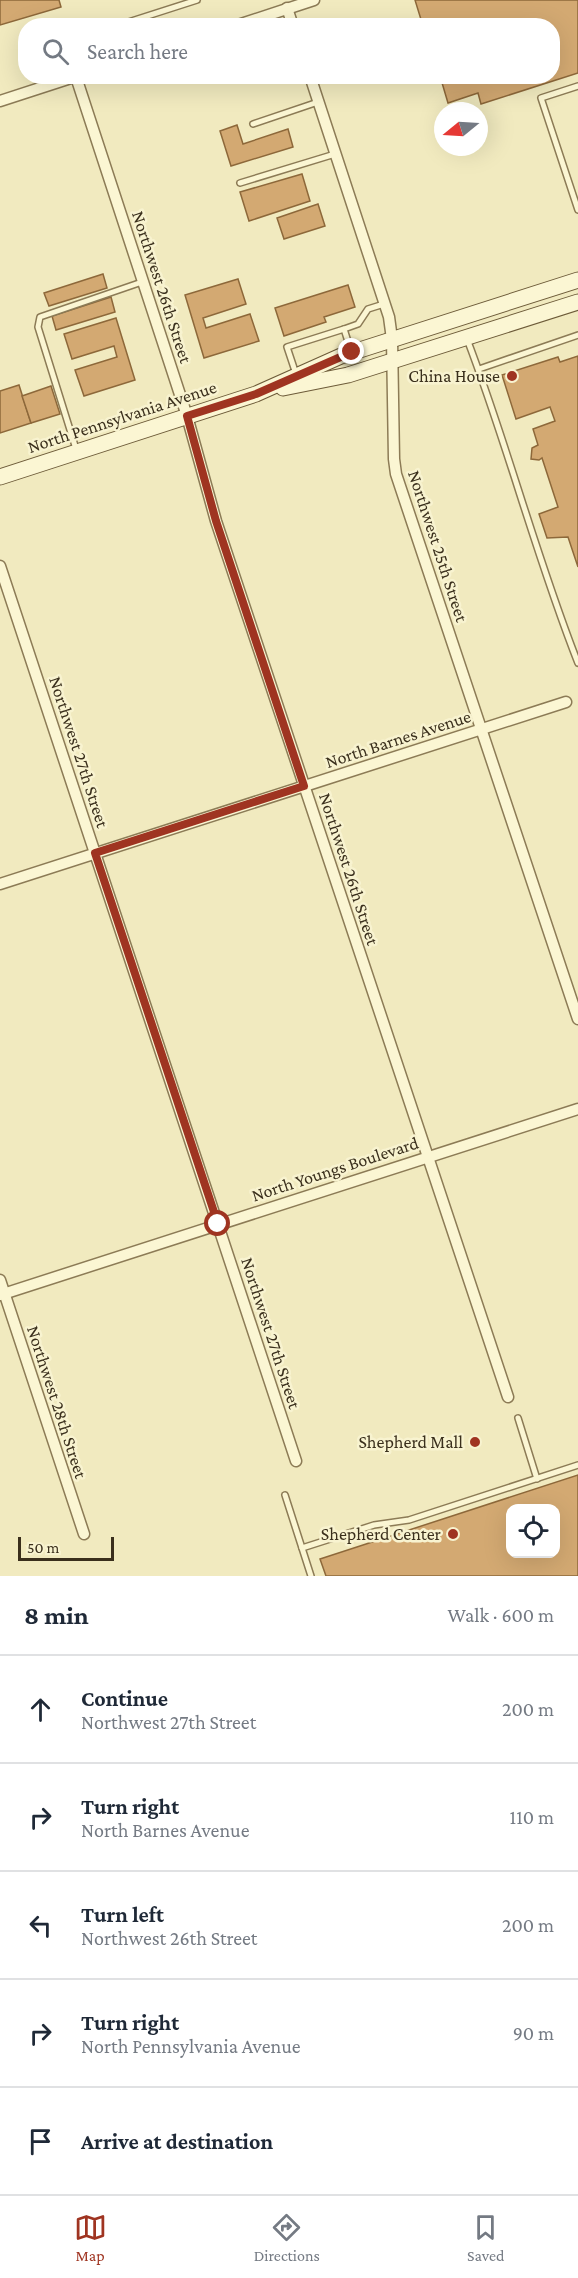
<!DOCTYPE html>
<meta charset="utf-8">
<style>
:root{--surface:#fff;--page:#f2f2f3;--text:#1f2937;--muted:#747a83;--line:#e0e1e3;--accent:#9f3421}
body{margin:0;font-family:"Crimson Pro",serif;background:var(--page);color:var(--text)}
.controls{position:absolute;right:18px;bottom:18px;display:grid;overflow:hidden;border-radius:12px;box-shadow:0 6px 24px #0002}
.controls button{width:54px;height:54px;display:grid;place-items:center;padding:0;border:0;border-bottom:2px solid var(--line);background:var(--surface);color:var(--text);font:30px sans-serif}
.compass{position:absolute;left:434px;top:102px;width:54px;height:54px;border-radius:50%;background:var(--surface);box-shadow:0 6px 24px #0002;rotate:252deg}
.scale{position:absolute;left:18px;bottom:15px;width:96px;box-sizing:border-box;padding-left:6px;border:3px solid #3a2f1c;border-top:0;font-size:16px;line-height:21px;white-space:nowrap;color:#3a2f1c;-webkit-text-stroke:4px #f8f3d0;paint-order:stroke}
.stop{position:absolute;width:18px;height:18px;margin:-14px;border:4px solid #9f3421;border-radius:50%;background:#fff}
.stop.end{background:#9f3421;border-color:#fff;box-shadow:0 2px 6px #0008}
.list{margin:0;padding:0;list-style:none}
h2{display:flex;justify-content:space-between;align-items:center;height:78px;margin:0;padding:0 24px;font-size:26px}
h2 small{font-size:20px;font-weight:400;color:var(--muted)}
.list li{display:grid;grid-template-columns:39px 1fr auto;gap:18px;align-items:center;box-sizing:border-box;height:108px;padding:0 24px;border-top:2px solid var(--line)}
.list b{display:block;font-size:22px;white-space:nowrap}
.list p{margin:0;font-size:20px;white-space:nowrap;color:var(--muted)}
.list em{font-size:20px;font-style:normal;color:var(--muted)}
.icon{flex:none;width:33px;height:33px;fill:none;stroke:currentColor;stroke-width:2;stroke-linecap:round;stroke-linejoin:round}
.map{position:relative;flex:none;width:578px;height:1576px;overflow:hidden}
.search{position:absolute;background:var(--surface);box-shadow:0 6px 24px #0002;left:18px;right:18px;top:18px;height:66px;display:flex;align-items:center;gap:15px;box-sizing:border-box;padding:0 21px;border-radius:24px;color:var(--muted);font-size:22px}
.sheet{height:618px;background:var(--surface)}
nav{display:flex;justify-content:space-around;align-items:center;box-sizing:border-box;height:84px;border-top:2px solid var(--line);background:var(--surface);font-size:16px;color:var(--muted)}
nav a{display:grid;justify-items:center;gap:3px}
nav .on{color:var(--accent)}
.map>svg:first-child{display:block}
.building{fill:#d3a972;stroke:#8d683a;stroke-width:1.5;fill-rule:evenodd}
.lines{fill:none;stroke-linecap:round;stroke-linejoin:round}
.lane-casing{stroke:#8c7b56;stroke-width:8}
.street-casing{stroke:#8c7b56;stroke-width:13}
.secondary-casing{stroke:#6d5b39;stroke-width:17}
.lane{stroke:#fbf6d3;stroke-width:5}
.street{stroke:#fbf6d3;stroke-width:10}
.secondary{stroke:#fbf6d3;stroke-width:15}
.route{stroke:#9f3421;stroke-width:8}
.poi-dot{fill:#9f3421;stroke:#f8f3d0;stroke-width:2}
.labels{text-anchor:middle;stroke-width:5;stroke-linejoin:round;paint-order:stroke}
.street-label{font-size:18px;fill:#3a2f1c;stroke:#f8f3d0}
.poi-label{font-size:18px;fill:#3a2f1c;stroke:#f8f3d0;text-anchor:end}
</style>
<div class="map">
<svg width="578" height="1576" viewBox="0 0 578 1576">
<rect width="100%" height="100%" fill="#f1eabf"/>
<g class="building">
<path d="M0 0H59L61 7 0 25Z"/>
<path d="M415 0H578V73L481 104 478 93 448 103 440 76H552V26H423Z"/>
<path d="M237 125 243 144 288 129 293 147 231 166 220 131Z"/>
<path d="M302 174 310 201 249 221 240 192Z"/>
<path d="M318 204 325 226 284 239 277 218Z"/>
<path d="M103 274 107 288 49 306 44 293Z"/>
<path d="M238 279 246 304 203 318 206 328 250 314 259 341 204 358 185 295Z"/>
<path d="M348 285 355 307 324 317 326 322 284 336 275 308Z"/>
<path d="M111 297 115 312 56 330 52 316Z"/>
<path d="M116 318 135 380 84 396 75 370 117 357 114 346 72 359 64 334Z"/>
<path d="M578 356V567L568 537 547 538 539 514 558 507 542 458 539 460 531 459 532 448 538 445 533 429 555 421 550 407 516 419 502 375 558 357 560 362Z"/>
<path d="M19 385 31 423 0 433V391Z"/>
<path d="M51 386 60 414 31 423 22 396Z"/>
<path d="M578 1475V1576H326L320 1559ZM510 1508H556V1554H510Z"/>
</g>
<g class="lines">
<g class="lane-casing">
<g id="lane">
<path d="M116 26 197 0"/>
<path d="M578 86 541 98 578 210"/>
<path d="M253 124 318 102"/>
<path d="M240 183 335 154"/>
<path d="M344 329 358 324 368 309 384 304"/>
<path d="M467 339C508 446 536 557 578 663"/>
<path d="M479 369 578 335"/>
<path d="M296 374 287 347 344 329 351 351"/>
<path d="M76 449 38 327 40 317 142 282"/>
<path d="M518 1418 537 1479"/>
<path d="M285 1495 302 1548"/>
<path d="M311 1576 302 1548 374 1525 409 1520 578 1465"/>
</g>
</g>
<g class="street-casing">
<g id="street">
<path d="M287 8 293 26"/>
<path d="M235 26 314 0"/>
<path d="M310 76 389 317 392 339 394 459 396 474 578 1019"/>
<path d="M76 77 187 416 216 521 508 1397"/>
<path d="M0 101 77 76"/>
<path d="M0 566 296 1461"/>
<path d="M0 884 566 702"/>
<path d="M0 1280 84 1534"/>
<path d="M0 1295 578 1109"/>
</g>
</g>
<g class="secondary-casing">
<g id="secondary">
<path d="M283 388 348 375 578 302"/>
<path d="M0 477 256 394 341 356 578 280"/>
</g>
</g>
<use href="#lane" class="lane"/>
<use href="#street" class="street"/>
<use href="#secondary" class="secondary"/>
</g>
<g class="lines">
<path class="route" d="M218 1224 95 853 304 786 216 521 187 416 256 394 352 352"/>
</g>
<g class="poi-dot">
<circle cx="512" cy="376" r="6"/>
<circle cx="475" cy="1442" r="6"/>
<circle cx="453" cy="1534" r="6"/>
</g>
<g class="labels">
<g class="street-label">
<text transform="translate(162 287) rotate(72)" y="6">Northwest 26th Street</text>
<text transform="translate(122 417) rotate(-18)" y="6">North Pennsylvania Avenue</text>
<text transform="translate(438 546) rotate(72)" y="6">Northwest 25th Street</text>
<text transform="translate(398 739) rotate(-18)" y="6">North Barnes Avenue</text>
<text transform="translate(79 752) rotate(72)" y="6">Northwest 27th Street</text>
<text transform="translate(349 869) rotate(72)" y="6">Northwest 26th Street</text>
<text transform="translate(335 1169) rotate(-18)" y="6">North Youngs Boulevard</text>
<text transform="translate(271 1333) rotate(72)" y="6">Northwest 27th Street</text>
<text transform="translate(57 1402) rotate(72)" y="6">Northwest 28th Street</text>
</g>
<g class="poi-label">
<text x="500" y="382">China House</text>
<text x="463" y="1448">Shepherd Mall</text>
<text x="441" y="1540">Shepherd Center</text>
</g>
</g>
</svg>
<div class="controls">
<button><svg class="icon" aria-label="locate" viewBox="0 0 24 24"><circle cx="12" cy="12" r="6"/><path d="M12 2v4M12 18v4M2 12h4M18 12h4"/></svg></button>
</div>
<svg class="compass" viewBox="-18 -18 36 36"><path d="M0-13l5 13h-10z" fill="#e53935"/><path d="M0 13l5-13h-10z" fill="#747a83"/></svg>
<div class="scale">50 m</div>
<div class="stop" style="left:218px;top:1224px"></div>
<div class="stop end" style="left:352px;top:352px"></div>
<div class="search"><svg class="icon" aria-label="search" viewBox="0 0 24 24"><circle cx="10" cy="10" r="6"/><path d="M15 15l6 6"/></svg>Search here</div>
</div>
<section class="sheet">
<h2>8 min<small>Walk · 600 m</small></h2>
<ul class="list">
<li><svg class="icon" aria-label="ahead" viewBox="0 0 24 24"><path d="M12 20V5M6 11l6-6 6 6"/></svg><div><b>Continue</b><p>Northwest 27th Street</p></div><em>200 m</em></li>
<li><svg class="icon" aria-label="right" viewBox="0 0 24 24"><path d="M7 20v-9h11M14 6l5 5-5 5"/></svg><div><b>Turn right</b><p>North Barnes Avenue</p></div><em>110 m</em></li>
<li><svg class="icon" aria-label="left" viewBox="0 0 24 24"><path d="M17 20v-9H6M10 6l-5 5 5 5"/></svg><div><b>Turn left</b><p>Northwest 26th Street</p></div><em>200 m</em></li>
<li><svg class="icon" aria-label="right" viewBox="0 0 24 24"><path d="M7 20v-9h11M14 6l5 5-5 5"/></svg><div><b>Turn right</b><p>North Pennsylvania Avenue</p></div><em>90 m</em></li>
<li><svg class="icon" aria-label="arrive" viewBox="0 0 24 24"><path d="M6 21V4h12l-3 4 3 4H6"/></svg><div><b>Arrive at destination</b></div></li>
</ul>
</section>
<nav>
<a class="on"><svg class="icon" aria-label="map" viewBox="0 0 24 24"><path d="M3 6l6-2 6 2 6-2v14l-6 2-6-2-6 2zM9 4v14M15 6v14"/></svg>Map</a>
<a><svg class="icon" aria-label="directions" viewBox="0 0 24 24"><path d="M12 3l9 9-9 9-9-9zM9 14v-3h6M13 9l2 2-2 2"/></svg>Directions</a>
<a><svg class="icon" aria-label="saved" viewBox="0 0 24 24"><path d="M7 4h10v16l-5-4-5 4z"/></svg>Saved</a>
</nav>
